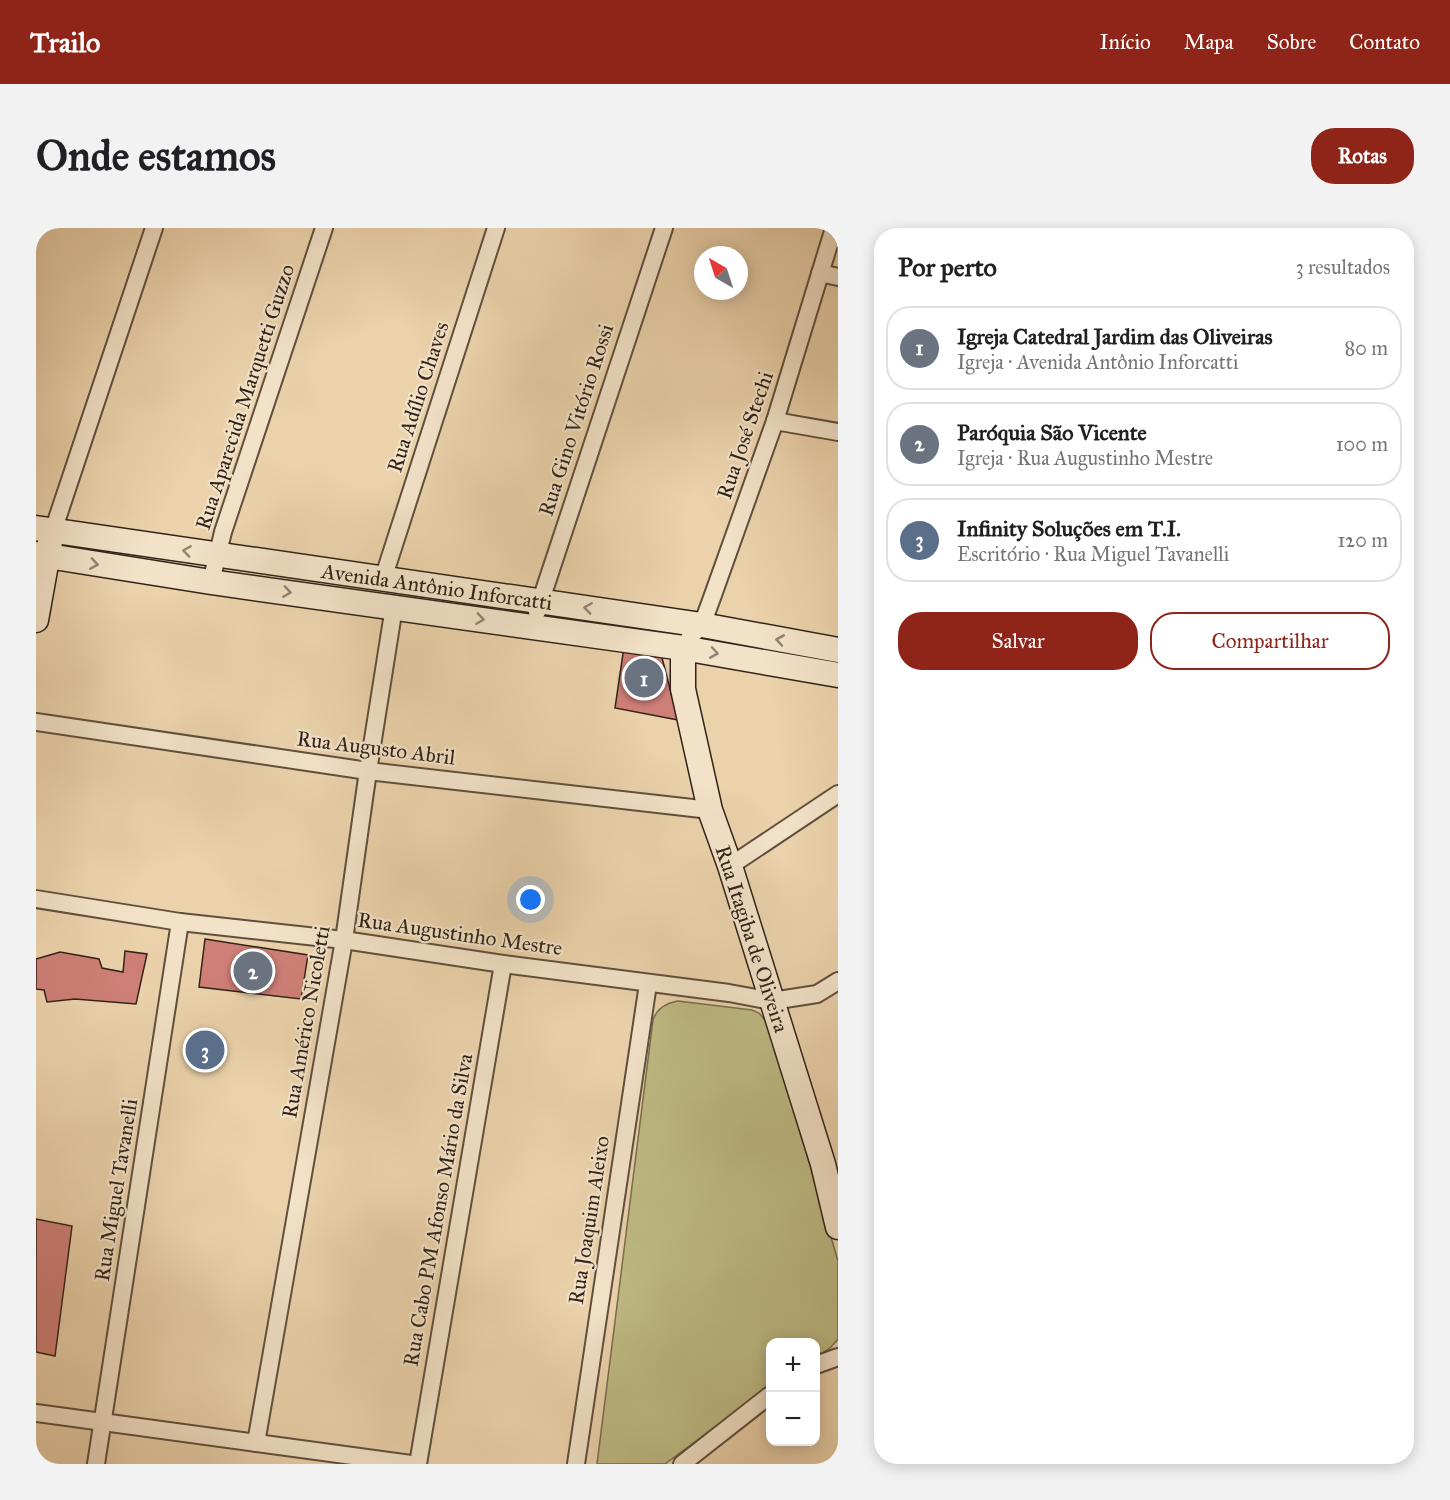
<!DOCTYPE html>
<html lang="pt">
<meta charset="utf-8">
<style>
:root{--surface:#fff;--page:#f2f2f2;--text:#202124;--muted:#757577;--line:#e0e0e0;--accent:#8f2418}
body{margin:0;font-family:"IM FELL Great Primer",serif;background:var(--page);color:var(--text)}
.controls{position:absolute;right:18px;bottom:18px;display:grid;overflow:hidden;border-radius:12px;box-shadow:0 3px 15px #0003}
.controls button{width:54px;height:54px;display:grid;place-items:center;padding:0;border:0;border-bottom:2px solid var(--line);background:var(--surface);color:var(--text);font:30px sans-serif}
.compass{position:absolute;left:658px;top:18px;width:54px;height:54px;border-radius:50%;background:var(--surface);box-shadow:0 3px 15px #0003;rotate:321deg}
.you{position:absolute;left:495px;top:672px;width:21px;height:21px;margin:-15px;border:4px solid #fff;border-radius:50%;background:#1a73e8;box-shadow:0 0 0 9px #1a73e833}
.badge{display:grid;place-items:center;width:39px;height:39px;border-radius:50%;background:var(--accent);color:#fff;font-size:20px;font-weight:700}
.pin{position:absolute;translate:-50% -50%;border:3px solid #fff;box-shadow:0 2px 6px #0006}
.list{margin:0;padding:0;list-style:none}
h2{display:flex;justify-content:space-between;align-items:center;height:78px;margin:0;padding:0 24px;font-size:26px}
h2 small{font-size:20px;font-weight:400;color:var(--muted)}
.list li{display:grid;grid-template-columns:39px 1fr auto;gap:18px;align-items:center;box-sizing:border-box;height:84px;margin:0 12px 12px;padding:0 12px;border:2px solid var(--line);border-radius:24px}
.list b{display:block;font-size:22px;white-space:nowrap}
.list p{margin:0;font-size:20px;white-space:nowrap;color:var(--muted)}
.list em{font-size:20px;font-style:normal;color:var(--muted)}
.actions{display:flex;gap:12px;padding:18px 24px}
.actions a{flex:1;padding:14px 0;border:2px solid var(--accent);border-radius:24px;text-align:center;font-size:21px;color:var(--accent)}
.actions .main{background:var(--accent);color:#fff}
.map{position:relative;flex:none;width:802px;height:1236px;overflow:hidden;border-radius:24px}
header{display:flex;align-items:center;gap:36px;box-sizing:border-box;height:84px;padding:0 30px;background:var(--accent);color:#fff}
header strong{font-size:28px}
nav{display:flex;gap:33px;margin-inline-start:auto;font-size:21px}
.intro{display:flex;align-items:center;justify-content:space-between;box-sizing:border-box;height:144px;padding:0 36px}
h1{margin:0;font-size:42px}
.button{padding:15px 27px;border-radius:24px;background:var(--accent);color:#fff;font-size:21px;font-weight:700}
main{display:flex;gap:36px;padding:0 36px}
aside{flex:1;background:var(--surface);border-radius:24px;box-shadow:0 3px 15px #0003}
.map>svg:first-child{display:block}
.green{fill:#beba84;stroke:#786e4e;stroke-width:1.5}
.building{fill:#ce7f77;stroke:#312319;stroke-width:1.5}
.lines{fill:none;stroke-linecap:round;stroke-linejoin:round}
.street-casing{stroke:#604f3e;stroke-width:20}
.secondary-casing{stroke:#312319;stroke-width:27}
.street{stroke:#f2e2c8;stroke-width:16}
.secondary{stroke:#f2e2c8;stroke-width:24}
.oneway{stroke:#928270}
.labels{text-anchor:middle;stroke-width:4.5;stroke-linejoin:round;paint-order:stroke}
.street-label{font-size:21px;fill:#312319;stroke:#f2e2c8}
</style>
<header>
<strong>Trailo</strong>
<nav><a>Início</a><a>Mapa</a><a>Sobre</a><a>Contato</a></nav>
</header>
<div class="intro"><h1>Onde estamos</h1><a class="button">Rotas</a></div>
<main>
<div class="map">
<svg width="802" height="1236" viewBox="0 0 802 1236">
<rect width="100%" height="100%" fill="#ebd2ab"/>
<filter id="stains"><feTurbulence type="fractalNoise" baseFrequency=".00333" numOctaves="4"/><feColorMatrix values="0 0 0 0 .2 0 0 0 0 .09 0 0 0 0 .02 0 0 0 .5 -.17"/></filter>
<radialGradient id="worn" r=".72"><stop offset=".6" stop-color="#630" stop-opacity="0"/><stop offset="1" stop-color="#630" stop-opacity=".3"/></radialGradient>
<path class="green" d="M642 773 716 782 723 785 733 797 802 1033V1111L795 1119 780 1130V1114H734V1158L629 1236H561L617 792C621 780 630 775 642 773Z"/>
<g class="building">
<path d="M623 418 642 492 579 480 588 419Z"/>
<path d="M169 711 272 727 265 771 163 759Z"/>
<path d="M89 723 111 726 100 776 39 771 11 774 8 762 0 761V731L24 724 63 731 66 740 87 744Z"/>
<path d="M0 991 36 998 19 1128 0 1124Z"/>
</g>
<g class="lines">
<g class="street-casing">
<g id="street">
<path d="M784 45 802 49"/>
<path d="M739 193 802 204"/>
<path d="M17 303 118 0"/>
<path d="M347 351 460 0"/>
<path d="M175 354 187 304 288 0"/>
<path d="M501 384 628 0"/>
<path d="M647 420 654 409 666 397 677 367 739 193 798 0"/>
<path d="M0 494 332 543 674 582"/>
<path d="M694 638 802 566"/>
<path d="M0 671 144 694 308 712 467 736 693 765 736 773 781 766 802 753"/>
<path d="M780 1137 802 1129"/>
<path d="M0 1185 375 1236"/>
<path d="M220 1215 308 712 332 543 358 379"/>
<path d="M60 1236 144 694"/>
<path d="M382 1236 467 736"/>
<path d="M540 1236 612 756"/>
<path d="M646 1236 734 1167"/>
</g>
</g>
<g class="secondary-casing">
<g id="secondary">
<path d="M0 300 666 397 802 422"/>
<path d="M0 326 175 354 647 420 802 447"/>
<path d="M0 392 14 314"/>
<path d="M647 420V461L674 582 694 638 787 936 802 999"/>
</g>
</g>
<use href="#street" class="street"/>
<use href="#secondary" class="secondary"/>
</g>
<defs><path id="oneway-chevron" d="M-2-3.5L2.5 0L-2 3.5" fill="none" stroke-width="1.6" stroke-linecap="round" stroke-linejoin="round" transform="scale(1.5)"/></defs>
<g class="oneway">
<use href="#oneway-chevron" transform="translate(151 323) rotate(-172)"/>
<use href="#oneway-chevron" transform="translate(58 336) rotate(9)"/>
<use href="#oneway-chevron" transform="translate(251 364) rotate(8)"/>
<use href="#oneway-chevron" transform="translate(552 380) rotate(-172)"/>
<use href="#oneway-chevron" transform="translate(444 391) rotate(8)"/>
<use href="#oneway-chevron" transform="translate(744 412) rotate(-170)"/>
<use href="#oneway-chevron" transform="translate(678 425) rotate(10)"/>
</g>
<g class="labels">
<g class="street-label">
<text transform="translate(209 169) rotate(-72)" y="7">Rua Aparecida Marquetti Guzzo</text>
<text transform="translate(382 169) rotate(-72)" y="7">Rua Adílio Chaves</text>
<text transform="translate(540 192) rotate(-72)" y="7">Rua Gino Vitório Rossi</text>
<text transform="translate(709 207) rotate(-71)" y="7">Rua José Stechi</text>
<text transform="translate(401 359) rotate(8)" y="7">Avenida Antônio Inforcatti</text>
<text transform="translate(340 520) rotate(7)" y="7">Rua Augusto Abril</text>
<text transform="translate(424 706) rotate(8)" y="7">Rua Augustinho Mestre</text>
<text transform="translate(716 711) rotate(72)" y="7">Rua Itagiba de Oliveira</text>
<text transform="translate(270 794) rotate(-80)" y="7">Rua Américo Nicoletti</text>
<text transform="translate(80 962) rotate(-81)" y="7">Rua Miguel Tavanelli</text>
<text transform="translate(402 982) rotate(-80)" y="7">Rua Cabo PM Afonso Mário da Silva</text>
<text transform="translate(553 992) rotate(-81)" y="7">Rua Joaquim Aleixo</text>
</g>
</g>
<rect width="100%" height="100%" filter="url(#stains)"/>
<rect width="100%" height="100%" fill="url(#worn)"/>
</svg>
<div class="controls">
<button>+</button>
<button>−</button>
</div>
<svg class="compass" viewBox="-18 -18 36 36"><path d="M0-13l5 13h-10z" fill="#e53935"/><path d="M0 13l5-13h-10z" fill="#757577"/></svg>
<div class="you"></div>
<div class="pin badge" style="left:608px;top:450px;background:#6b7280">1</div>
<div class="pin badge" style="left:217px;top:743px;background:#6b7280">2</div>
<div class="pin badge" style="left:169px;top:822px;background:#5c6f8a">3</div>
</div>
<aside>
<h2>Por perto<small>3 resultados</small></h2>
<ul class="list">
<li><span class="badge" style="background:#6b7280">1</span><div><b>Igreja Catedral Jardim das Oliveiras</b><p>Igreja · Avenida Antônio Inforcatti</p></div><em>80 m</em></li>
<li><span class="badge" style="background:#6b7280">2</span><div><b>Paróquia São Vicente</b><p>Igreja · Rua Augustinho Mestre</p></div><em>100 m</em></li>
<li><span class="badge" style="background:#5c6f8a">3</span><div><b>Infinity Soluções em T.I.</b><p>Escritório · Rua Miguel Tavanelli</p></div><em>120 m</em></li>
</ul>
<div class="actions"><a class="main">Salvar</a><a>Compartilhar</a></div>
</aside>
</main>
